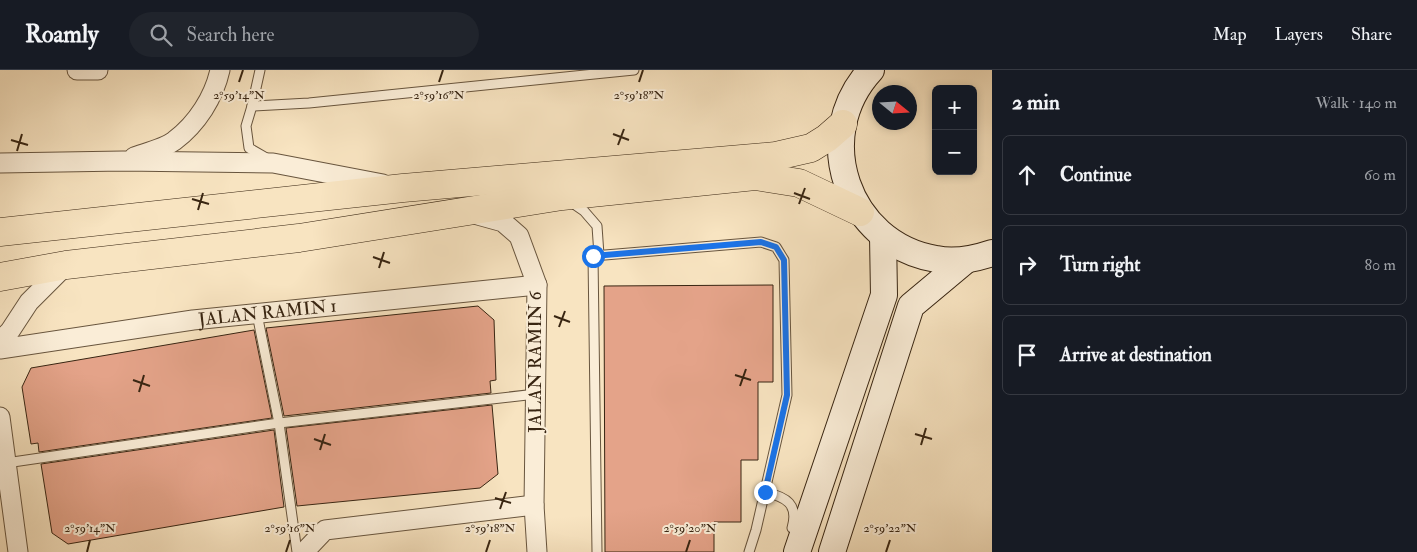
<!DOCTYPE html>
<meta charset="utf-8">
<style>
:root{--surface:#171b24;--page:#20242c;--text:#f1f3f6;--muted:#9ea1a6;--line:#363941}
body{margin:0;font-family:"IM FELL Double Pica",serif;background:var(--page);color:var(--text)}
.controls{position:absolute;right:15px;top:15px;display:grid;overflow:hidden;border-radius:8px;box-shadow:0 2px 8px #0003}
.controls button{width:45px;height:45px;display:grid;place-items:center;padding:0;border:0;border-bottom:1px solid var(--line);background:var(--surface);color:var(--text);font:25px sans-serif}
.compass{position:absolute;left:872px;top:15px;width:45px;height:45px;border-radius:50%;background:var(--surface);box-shadow:0 2px 8px #0003;rotate:108deg}
.stop{position:absolute;width:15px;height:15px;margin:-11px;border:4px solid #1a73e8;border-radius:50%;background:#fff}
.stop.end{background:#1a73e8;border-color:#fff;box-shadow:0 1px 5px #0008}
.list{margin:0;padding:0;list-style:none}
h2{display:flex;justify-content:space-between;align-items:center;height:65px;margin:0;padding:0 20px;font-size:21px}
h2 small{font-size:16px;font-weight:400;color:var(--muted)}
.list li{display:grid;grid-template-columns:32px 1fr auto;gap:15px;align-items:center;box-sizing:border-box;height:80px;margin:0 10px 10px;padding:0 10px;border:1px solid var(--line);border-radius:8px}
.list b{display:block;font-size:19px;white-space:nowrap}
.list em{font-size:16px;font-style:normal;color:var(--muted)}
.icon{flex:none;width:28px;height:28px;fill:none;stroke:currentColor;stroke-width:2;stroke-linecap:round;stroke-linejoin:round}
.map{position:relative;flex:none;width:992px;height:482px;overflow:hidden}
header{display:flex;align-items:center;gap:30px;box-sizing:border-box;height:70px;padding:0 25px;background:var(--surface);border-bottom:1px solid var(--line)}
header strong{font-size:24px}
nav{display:flex;gap:28px;margin-inline-start:auto;font-size:18px}
.search{width:350px;height:45px;background:var(--page);display:flex;align-items:center;gap:12px;box-sizing:border-box;padding:0 18px;border-radius:28px;color:var(--muted);font-size:19px}
main{display:flex}
aside{flex:1;background:var(--surface)}
.map>svg:first-child{display:block}
.building{fill:#e4a389;stroke:#382512}
.lines{fill:none;stroke-linecap:round;stroke-linejoin:round}
.lane-casing{stroke:#68553e;stroke-width:11}
.street-casing{stroke:#68553e;stroke-width:21}
.secondary-casing{stroke:#382512;stroke-width:28}
.highway-casing{stroke:#382512;stroke-width:29}
.lane{stroke:#faedd7;stroke-width:9}
.street{stroke:#faedd7;stroke-width:19}
.secondary{stroke:#faedd7;stroke-width:26}
.highway{stroke:#f8e4c1;stroke-width:28}
.route{stroke:#1a73e8;stroke-width:6}
.ticks{fill:none;stroke:#382512;stroke-width:2}
.labels{text-anchor:middle;stroke-width:4;stroke-linejoin:round;paint-order:stroke}
.street-label{font-size:18px;fill:#382512;stroke:#faedd7}
.ticks-label{font-size:12px;text-anchor:middle;fill:#382512;stroke:#faedd7;stroke-width:4;stroke-linejoin:round;paint-order:stroke}
</style>
<header>
<strong>Roamly</strong>
<div class="search"><svg class="icon" aria-label="search" viewBox="0 0 24 24"><circle cx="10" cy="10" r="6"/><path d="M15 15l6 6"/></svg>Search here</div>
<nav><a>Map</a><a>Layers</a><a>Share</a></nav>
</header>
<main>
<div class="map">
<svg width="992" height="482" viewBox="0 0 992 482">
<rect width="100%" height="100%" fill="#f8e4c1"/>
<filter id="stains"><feTurbulence type="fractalNoise" baseFrequency=".004" numOctaves="4"/><feColorMatrix values="0 0 0 0 .2 0 0 0 0 .09 0 0 0 0 .02 0 0 0 .5 -.17"/></filter>
<radialGradient id="worn" r=".72"><stop offset=".6" stop-color="#630" stop-opacity="0"/><stop offset="1" stop-color="#630" stop-opacity=".3"/></radialGradient>
<g class="building">
<path d="M773 215V312H758V390H741V452H714V482H605L604 216Z"/>
<path d="M478 236 494 250 496 310 490 311 491 323 284 346 266 258Z"/>
<path d="M254 260 272 348 39 382 38 373 31 374 22 317 31 298Z"/>
<path d="M492 335 498 404 480 418 297 436 286 358Z"/>
<path d="M274 360 284 437 68 474 52 463 41 394Z"/>
</g>
<g class="lines">
<g class="lane-casing">
<g id="lane">
<path d="M260 0 252 36 309 33 634 0"/>
<path d="M252 36 246 56 249 78 268 89"/>
<path d="M571 132 584 141 597 156 599 185"/>
<path d="M257 244 279 353 297 482"/>
<path d="M6 393 279 353 536 324"/>
<path d="M765 422C786 427 799 434 792 458"/>
<path d="M597 482 593 186 761 172 776 177 784 190 787 325 756 460 749 482"/>
</g>
</g>
<g class="street-casing">
<g id="street">
<path d="M77 0H98"/>
<path d="M134 87C145 83 165 78 174 71 197 54 214 27 220 0"/>
<path d="M0 93 123 91 273 93 383 114"/>
<path d="M474 144 503 152 519 166 537 215 534 435 537 482"/>
<path d="M0 271 10 261 29 232 66 195"/>
<path id="s1" d="M0 279 193 250 537 215"/>
<path d="M0 347 18 482"/>
<path d="M304 482 325 460 534 435"/>
</g>
</g>
<g class="secondary-casing">
<g id="secondary">
<path d="M871 0C810 66 847 174 936 189 954 193 974 189 992 183"/>
<path d="M797 482 884 225 883 166"/>
<path d="M832 482 911 236 966 190"/>
</g>
</g>
<g class="highway-casing">
<g id="highway">
<path d="M0 162 403 118 776 86 811 78 827 68 843 54"/>
<path d="M0 207 66 195 299 168 562 126 755 106 799 113 860 142"/>
</g>
</g>
<use href="#lane" class="lane"/>
<use href="#street" class="street"/>
<use href="#secondary" class="secondary"/>
<use href="#highway" class="highway"/>
</g>
<g class="lines">
<path class="route" d="M593 186 761 172 776 177 784 190 787 325 765 422"/>
</g>
<path class="ticks" d="M239 12 243 0M439 12 443 0M639 12 643 0M613 64 629 70M11 70 28 75M618 75 624 59M17 81 22 64M794 123 810 129M192 129 209 134M799 134 805 118M198 140 203 123M373 187 390 193M379 198 384 182M554 246 570 252M559 257 565 241M735 305 751 310M133 310 150 316M740 316 746 299M139 322 144 305M915 364 932 369M314 369 331 375M921 375 926 358M320 380 325 364M495 428 511 433M500 439 506 422M87 482 90 470M286 482 290 470M486 482 490 470M686 482 690 470M886 482 890 470"/>
<g class="labels">
<g class="street-label">
<text dy="6" stroke="none"><textPath href="#s1" startOffset="270">JALAN RAMIN 1</textPath></text>
<text transform="translate(535 292) rotate(-90)" y="6">JALAN RAMIN 6</text>
</g>
</g>
<g class="ticks-label">
<text x="239" y="29">2°59'14"N</text>
<text x="439" y="29">2°59'16"N</text>
<text x="639" y="29">2°59'18"N</text>
<text x="90" y="462">2°59'14"N</text>
<text x="290" y="462">2°59'16"N</text>
<text x="490" y="462">2°59'18"N</text>
<text x="690" y="462">2°59'20"N</text>
<text x="890" y="462">2°59'22"N</text>
</g>
<rect width="100%" height="100%" filter="url(#stains)"/>
<rect width="100%" height="100%" fill="url(#worn)"/>
</svg>
<div class="controls">
<button>+</button>
<button>−</button>
</div>
<svg class="compass" viewBox="-18 -18 36 36"><path d="M0-13l5 13h-10z" fill="#e53935"/><path d="M0 13l5-13h-10z" fill="#9ea1a6"/></svg>
<div class="stop" style="left:593px;top:186px"></div>
<div class="stop end" style="left:765px;top:422px"></div>
</div>
<aside>
<h2>2 min<small>Walk · 140 m</small></h2>
<ul class="list">
<li><svg class="icon" aria-label="ahead" viewBox="0 0 24 24"><path d="M12 20V5M6 11l6-6 6 6"/></svg><div><b>Continue</b></div><em>60 m</em></li>
<li><svg class="icon" aria-label="right" viewBox="0 0 24 24"><path d="M7 20v-9h11M14 6l5 5-5 5"/></svg><div><b>Turn right</b></div><em>80 m</em></li>
<li><svg class="icon" aria-label="arrive" viewBox="0 0 24 24"><path d="M6 21V4h12l-3 4 3 4H6"/></svg><div><b>Arrive at destination</b></div></li>
</ul>
</aside>
</main>
